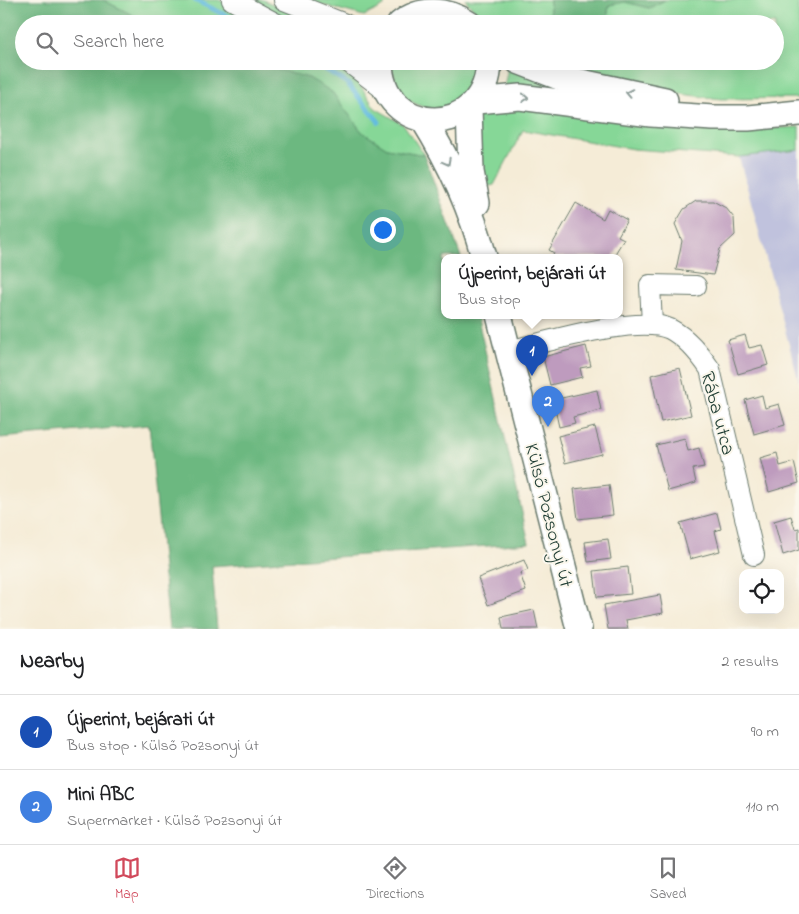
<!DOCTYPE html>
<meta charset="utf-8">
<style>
:root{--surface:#fff;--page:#f2f2f2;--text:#202124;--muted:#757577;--line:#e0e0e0;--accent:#d1495b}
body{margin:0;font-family:"Indie Flower",sans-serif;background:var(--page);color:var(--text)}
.controls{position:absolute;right:15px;bottom:15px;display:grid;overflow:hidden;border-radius:10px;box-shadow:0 5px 20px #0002}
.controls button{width:45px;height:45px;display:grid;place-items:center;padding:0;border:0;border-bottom:1px solid var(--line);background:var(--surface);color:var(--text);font:25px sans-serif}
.you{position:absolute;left:382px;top:229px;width:18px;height:18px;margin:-12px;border:4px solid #fff;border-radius:50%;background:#1a73e8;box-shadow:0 0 0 8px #1a73e833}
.badge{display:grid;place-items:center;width:32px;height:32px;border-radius:50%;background:var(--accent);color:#fff;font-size:16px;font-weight:700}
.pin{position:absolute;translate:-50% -41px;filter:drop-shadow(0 1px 2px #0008)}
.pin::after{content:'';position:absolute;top:26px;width:18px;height:15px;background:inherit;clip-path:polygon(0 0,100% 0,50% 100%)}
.popup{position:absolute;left:441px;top:254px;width:182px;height:65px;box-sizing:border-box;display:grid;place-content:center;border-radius:10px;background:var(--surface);filter:drop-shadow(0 1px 4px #0005);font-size:16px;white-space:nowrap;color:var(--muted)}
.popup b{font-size:19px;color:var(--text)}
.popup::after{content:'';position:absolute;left:50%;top:100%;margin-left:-10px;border:10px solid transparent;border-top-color:var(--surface)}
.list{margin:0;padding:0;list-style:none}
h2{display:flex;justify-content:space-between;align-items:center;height:65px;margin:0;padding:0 20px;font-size:21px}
h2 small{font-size:16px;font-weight:400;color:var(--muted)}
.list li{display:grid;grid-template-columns:32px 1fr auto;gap:15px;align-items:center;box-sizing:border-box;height:75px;padding:0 20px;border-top:1px solid var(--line)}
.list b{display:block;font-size:19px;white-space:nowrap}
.list p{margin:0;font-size:16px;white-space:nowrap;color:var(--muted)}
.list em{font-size:16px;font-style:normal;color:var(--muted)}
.icon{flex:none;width:28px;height:28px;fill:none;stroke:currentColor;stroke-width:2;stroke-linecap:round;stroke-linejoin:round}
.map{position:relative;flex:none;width:799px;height:629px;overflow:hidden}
.search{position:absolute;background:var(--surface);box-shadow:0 5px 20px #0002;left:15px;right:15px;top:15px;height:55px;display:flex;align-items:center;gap:12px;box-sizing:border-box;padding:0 18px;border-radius:28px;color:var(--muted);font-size:19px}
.sheet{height:215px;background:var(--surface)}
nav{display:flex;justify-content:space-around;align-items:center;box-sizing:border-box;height:70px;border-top:1px solid var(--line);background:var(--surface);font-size:14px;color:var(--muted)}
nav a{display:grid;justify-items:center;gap:2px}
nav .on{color:var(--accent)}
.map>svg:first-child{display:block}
.industrial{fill:#c0c2dd}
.green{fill:#86d797;stroke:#528a66}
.forest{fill:#6cb880;stroke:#467a5a}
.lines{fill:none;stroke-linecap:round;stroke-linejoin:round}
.stream{stroke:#63bce0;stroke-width:5}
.building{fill:#be9bbe}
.minor-casing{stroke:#6a7a6d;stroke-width:22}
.major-casing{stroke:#6a7a6d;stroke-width:28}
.minor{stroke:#fff;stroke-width:20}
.major{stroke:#fff;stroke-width:25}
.oneway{stroke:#8f9e9a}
.labels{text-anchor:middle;stroke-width:4;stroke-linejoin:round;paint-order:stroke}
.street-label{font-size:20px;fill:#1f3d34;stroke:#fbf7ec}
</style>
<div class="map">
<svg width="799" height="629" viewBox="0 0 799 629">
<rect width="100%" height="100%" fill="#fbf7ec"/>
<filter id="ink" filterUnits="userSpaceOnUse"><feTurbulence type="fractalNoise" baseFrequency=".02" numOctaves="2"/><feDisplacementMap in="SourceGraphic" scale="10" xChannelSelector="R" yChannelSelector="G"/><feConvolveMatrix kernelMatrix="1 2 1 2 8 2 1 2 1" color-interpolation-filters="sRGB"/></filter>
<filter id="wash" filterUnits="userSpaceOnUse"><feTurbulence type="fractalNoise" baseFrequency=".0096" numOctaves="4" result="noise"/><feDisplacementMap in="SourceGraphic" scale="20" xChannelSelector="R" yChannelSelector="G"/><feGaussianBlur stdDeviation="1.12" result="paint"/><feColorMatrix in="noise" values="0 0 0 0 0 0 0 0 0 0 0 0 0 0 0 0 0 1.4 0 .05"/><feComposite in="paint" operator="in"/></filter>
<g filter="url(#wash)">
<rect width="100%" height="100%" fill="#f5ecd7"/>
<path class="industrial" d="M799 150V382L739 157Z"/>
<g class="green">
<path d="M103 0H219L262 24H150Z"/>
<path d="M245 0H263L320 24H291Z"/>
<path d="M304 0H384V6L364 16Z"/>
<path d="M465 0H550V24H488Z"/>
<path d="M665 0H799V98L721 99 624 87 534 61H775V24H618L607 19 609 5 625 2 649 8Z"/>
<path d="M245 61H330L353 74 375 108 404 125 424 155 387 148 362 132 332 92Z"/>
<path d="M389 61H481L475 90 436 113 401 97Z"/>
<path d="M508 67 586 90 504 88Z"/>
<path d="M488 105 754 129 799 127V150L739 157 633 149 523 130 494 185 476 189V115Z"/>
</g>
<g class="forest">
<path d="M0 0H103L150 24H24V61H245L309 78 332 92 362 132 387 148 424 155 461 257H444V315H477L529 543 212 566 217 629H169L149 425 0 438Z"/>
<path d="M550 0H665L649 8 625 2 609 5 607 19 618 24H550Z"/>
</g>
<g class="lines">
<g class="stream">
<path d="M195 0 243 24"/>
<path d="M312 61 347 83 379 122"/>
</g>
</g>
<g id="blocks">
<g class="building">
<path d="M696 201H713L726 208 734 218 735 235 720 249 713 275 676 270 682 241 675 224 684 209Z"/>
<path d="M576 203 603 219 608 209 627 220 618 236 624 239 613 257H552L554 253 549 250Z"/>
<path d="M745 335 749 348 762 345 768 365 738 374 728 340Z"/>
<path d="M586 346 591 366 580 368 582 377 550 385 543 357Z"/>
<path d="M680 368 691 415 661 422 651 375Z"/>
<path d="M597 390 601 410 573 417 575 423 559 427 553 400Z"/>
<path d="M762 395 765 408 779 404 785 425 754 434 745 400Z"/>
<path d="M595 427 602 454 565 463 558 436Z"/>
<path d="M685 438 688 451 699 448 704 467 693 469 696 483 668 491 656 445Z"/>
<path d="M777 453 780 466 794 462 799 483 769 492 760 458Z"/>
<path d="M609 485 613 515 578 519 574 489Z"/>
<path d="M717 513 721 529 715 531 720 551 690 559 680 523Z"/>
<path d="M791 516 795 529 799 528V550L783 555 774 521Z"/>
<path d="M608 539 611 559 588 562 585 542Z"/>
<path d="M524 560 528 570 520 573 526 591 488 605 478 578Z"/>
<path d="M628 567 631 594 597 597 594 571Z"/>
<path d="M660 595 663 613 626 620 628 629H608L604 605Z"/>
<path d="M534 610 538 629H503L501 617Z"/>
</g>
</g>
</g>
<g filter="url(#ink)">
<use href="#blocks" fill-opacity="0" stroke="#6a7a6d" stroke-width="1"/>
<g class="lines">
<g class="minor-casing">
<g id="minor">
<path d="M232 0 277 24"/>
<path d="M284 0 345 24"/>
<path d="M347 61 385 90"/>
<path d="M652 324 650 285 696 286"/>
<path d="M508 351C544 343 638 314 670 329 687 338 699 353 710 369L754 555"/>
</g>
</g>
<g class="major-casing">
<g id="major">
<path d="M400 24C421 7 447 9 469 24"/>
<path d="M380 61C380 139 488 140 489 61"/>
<path d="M518 61 562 78 665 100"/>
<path d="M476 101 520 97 651 114 713 118H748L799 113"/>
<path d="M469 108 471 172 477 203"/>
<path d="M423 119C451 164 471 207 484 257"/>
<path d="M499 315 579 629"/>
</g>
</g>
<use href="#minor" class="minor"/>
<use href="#major" class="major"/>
</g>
<defs><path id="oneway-chevron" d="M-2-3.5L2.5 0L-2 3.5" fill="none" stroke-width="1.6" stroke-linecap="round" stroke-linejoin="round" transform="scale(1.25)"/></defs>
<g class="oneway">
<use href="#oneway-chevron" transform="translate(629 93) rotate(-168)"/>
<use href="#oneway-chevron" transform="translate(525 98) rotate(3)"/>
<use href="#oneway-chevron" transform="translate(447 162) rotate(62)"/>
</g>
</g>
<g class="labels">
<g class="street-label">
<text transform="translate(719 413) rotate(75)" y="7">Rába utca</text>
<text transform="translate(550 515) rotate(76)" y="7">Külső Pozsonyi út</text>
</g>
</g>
</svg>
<div class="controls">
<button><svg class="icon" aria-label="locate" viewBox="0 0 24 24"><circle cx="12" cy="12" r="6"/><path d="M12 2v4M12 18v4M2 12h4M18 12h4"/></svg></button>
</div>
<div class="you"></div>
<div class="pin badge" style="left:532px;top:376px;background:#1a4fb4">1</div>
<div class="popup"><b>Újperint, bejárati út</b>Bus stop</div>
<div class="pin badge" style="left:548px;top:427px;background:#3f7fe0">2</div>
<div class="search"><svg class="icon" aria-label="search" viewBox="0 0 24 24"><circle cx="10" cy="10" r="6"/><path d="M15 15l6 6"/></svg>Search here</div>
</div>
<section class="sheet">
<h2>Nearby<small>2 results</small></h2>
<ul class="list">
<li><span class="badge" style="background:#1a4fb4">1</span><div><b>Újperint, bejárati út</b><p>Bus stop · Külső Pozsonyi út</p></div><em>90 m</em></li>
<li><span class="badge" style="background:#3f7fe0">2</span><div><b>Mini ABC</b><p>Supermarket · Külső Pozsonyi út</p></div><em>110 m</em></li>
</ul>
</section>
<nav>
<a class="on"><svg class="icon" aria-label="map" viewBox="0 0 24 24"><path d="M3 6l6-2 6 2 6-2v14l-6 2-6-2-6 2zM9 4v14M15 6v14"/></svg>Map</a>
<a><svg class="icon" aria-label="directions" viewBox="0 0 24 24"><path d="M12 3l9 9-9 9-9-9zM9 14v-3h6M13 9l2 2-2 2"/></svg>Directions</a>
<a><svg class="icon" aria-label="saved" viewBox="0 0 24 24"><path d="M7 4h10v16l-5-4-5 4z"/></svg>Saved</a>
</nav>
